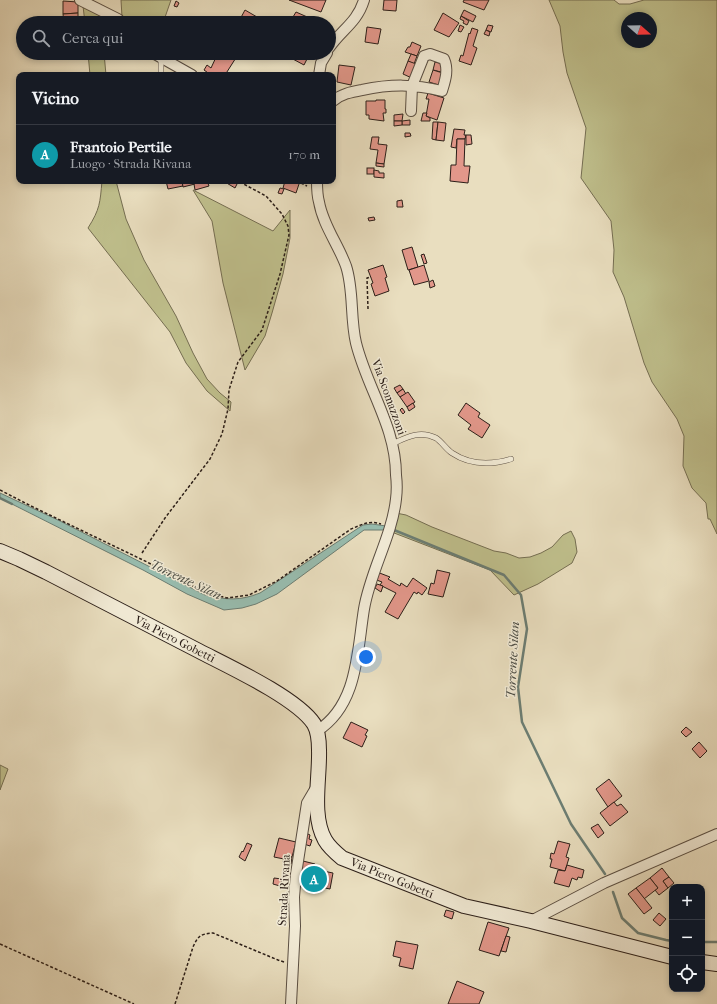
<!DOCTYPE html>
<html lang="it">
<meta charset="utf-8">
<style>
:root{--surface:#171b24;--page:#20242c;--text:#f1f3f6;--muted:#9ea1a6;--line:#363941;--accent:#ea580c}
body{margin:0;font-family:"IM FELL French Canon",serif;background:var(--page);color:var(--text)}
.controls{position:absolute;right:12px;bottom:12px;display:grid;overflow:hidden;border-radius:8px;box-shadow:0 2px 6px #0003}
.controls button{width:36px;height:36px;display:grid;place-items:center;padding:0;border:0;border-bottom:1px solid var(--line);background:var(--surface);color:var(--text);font:20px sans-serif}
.compass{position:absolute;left:621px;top:12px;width:36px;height:36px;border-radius:50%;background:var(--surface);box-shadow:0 2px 6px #0003;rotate:110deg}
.you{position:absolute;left:366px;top:657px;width:14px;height:14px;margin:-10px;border:3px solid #fff;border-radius:50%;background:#1a73e8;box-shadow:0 0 0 6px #1a73e833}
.badge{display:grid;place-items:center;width:26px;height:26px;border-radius:50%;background:var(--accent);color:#fff;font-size:13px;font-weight:700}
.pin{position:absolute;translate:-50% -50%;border:2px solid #fff;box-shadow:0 1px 4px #0006}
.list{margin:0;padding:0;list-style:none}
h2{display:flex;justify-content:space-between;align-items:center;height:52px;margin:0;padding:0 16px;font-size:17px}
h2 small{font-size:13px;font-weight:400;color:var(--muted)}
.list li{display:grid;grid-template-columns:26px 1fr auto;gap:12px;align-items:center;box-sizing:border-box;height:60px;padding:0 16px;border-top:1px solid var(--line)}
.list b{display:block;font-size:15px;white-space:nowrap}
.list p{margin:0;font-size:13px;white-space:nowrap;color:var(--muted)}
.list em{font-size:13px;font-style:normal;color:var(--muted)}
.icon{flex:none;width:22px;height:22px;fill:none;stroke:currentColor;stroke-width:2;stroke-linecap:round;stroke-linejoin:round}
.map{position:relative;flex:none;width:717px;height:1004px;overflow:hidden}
.search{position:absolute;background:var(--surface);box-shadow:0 2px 6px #0003;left:16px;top:16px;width:320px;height:44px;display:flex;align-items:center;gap:10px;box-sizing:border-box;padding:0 14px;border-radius:22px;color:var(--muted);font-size:15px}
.panel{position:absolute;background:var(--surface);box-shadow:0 2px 6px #0003;left:16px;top:72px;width:320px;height:112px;border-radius:8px}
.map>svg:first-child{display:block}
.green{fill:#bfbf8c;stroke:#756e52;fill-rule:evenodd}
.water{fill:#98bcae;stroke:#6c7d72}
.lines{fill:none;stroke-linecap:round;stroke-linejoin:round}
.stream{stroke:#6c7d72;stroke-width:2.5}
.building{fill:#e2978a;stroke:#2b1e18}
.lane-casing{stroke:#5a4e42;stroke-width:6}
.street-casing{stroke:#5a4e42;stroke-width:12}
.secondary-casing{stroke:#2b1e18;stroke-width:16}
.path{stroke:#2b1e18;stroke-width:1.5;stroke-dasharray:3 2;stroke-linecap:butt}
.lane{stroke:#f1ead5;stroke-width:5}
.street{stroke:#f1ead5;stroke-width:10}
.secondary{stroke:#f1ead5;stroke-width:14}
.labels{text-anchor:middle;stroke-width:3;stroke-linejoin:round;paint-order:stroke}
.street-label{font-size:12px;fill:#2b1e18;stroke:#f1ead5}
.water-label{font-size:13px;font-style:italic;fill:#4c4d45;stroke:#f1ead5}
</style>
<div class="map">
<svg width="717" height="1004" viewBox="0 0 717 1004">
<rect width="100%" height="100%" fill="#e9debf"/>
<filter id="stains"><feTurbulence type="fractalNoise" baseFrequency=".005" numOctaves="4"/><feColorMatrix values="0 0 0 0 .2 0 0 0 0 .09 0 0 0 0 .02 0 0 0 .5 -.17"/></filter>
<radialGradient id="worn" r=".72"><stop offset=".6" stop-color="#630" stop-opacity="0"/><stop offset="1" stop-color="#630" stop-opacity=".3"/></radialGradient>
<g class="green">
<path d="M121 0H171L163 23H129L122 17Z"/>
<path d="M549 0H614L619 4H630L644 0H717V534L710 519H708L706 503 692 488 683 466 684 436 677 419 652 382 644 363 624 297 613 272 614 250 611 221 581 178 586 128 567 73 563 52 560 26ZM627 18H651V42H627Z"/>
<path d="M83 6 100 14 101 23H85Z"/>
<path d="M88 53H104L106 75H90Z"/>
<path d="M102 181H116L126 219 144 260 176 316 193 353 207 379 220 393 231 402 230 411 207 391 186 363 170 332 88 228C100 209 100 203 102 181Z"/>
<path d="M193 190 273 231 290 210V238L283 274 272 313 265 336 245 370 223 283 212 221Z"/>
<path d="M396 513 406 515 432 527 494 551 506 553 519 558 530 557 541 553 552 547 563 535 571 531 575 539 577 552 572 563 538 584 514 595 490 570 389 531Z"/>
<path d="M0 765 8 769 0 790Z"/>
</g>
<path class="water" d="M0 493 60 521 205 595C227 600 240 601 260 593L363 525 372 524 386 526 385 530H364L277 594 256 604 242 608 224 610 187 594 143 570 0 498Z"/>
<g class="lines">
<g class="stream">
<path d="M0 498 12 504"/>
<path d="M394 530 504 575 521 595 527 629 518 687 522 722 571 824 605 874"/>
<path d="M613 892 622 918 638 933 666 940 672 941"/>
<path d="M702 942H717"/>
</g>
</g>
<g class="building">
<path d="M289 0H326L321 12Z"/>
<path d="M384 0H397L396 11 383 10Z"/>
<path d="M464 0H489L484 10 463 2Z"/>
<path d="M63 1 78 2V13L63 14Z"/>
<path d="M176 1 179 3 177 7 174 6Z"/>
<path d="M245 10 257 17 256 19 264 23H238Z"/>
<path d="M464 10 476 16 473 22 461 16Z"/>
<path d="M296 12 314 20 313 23 290 22Z"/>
<path d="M78 13V23H64L63 14Z"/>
<path d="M443 13 459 23 449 37 434 30Z"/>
<path d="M461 16 469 21 467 25 463 23 464 21 460 19Z"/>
<path d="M460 25 464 27 461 32 458 31Z"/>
<path d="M488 25 493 26 491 32 486 30Z"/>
<path d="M367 27 381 29 378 44 365 42Z"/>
<path d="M472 28 478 30 473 46 477 48 471 65 459 61 461 55 463 56 469 33 470 34Z"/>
<path d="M486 30 490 32 489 36 484 34Z"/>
<path d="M412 42 421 46 417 56 405 52 408 47H410Z"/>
<path d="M65 53H79V56L66 57Z"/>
<path d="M194 53H207L203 59Z"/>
<path d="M218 53 221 55 222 53H239L225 75H211L204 70 207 65 211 68Z"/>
<path d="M294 53H310L304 65 291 58Z"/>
<path d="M411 54 417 56 414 64 408 61Z"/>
<path d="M408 61 419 65 414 79 403 74Z"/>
<path d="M435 62 443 64 441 72 433 70Z"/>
<path d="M339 65 355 67 351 85 337 82Z"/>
<path d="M433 70 446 74 442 86 429 82Z"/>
<path d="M428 93 444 98 437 120 426 116 429 99H426Z"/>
<path d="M376 100H385V109H386V113H383L384 121 369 119V115H366V101H376Z"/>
<path d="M423 113H427L426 116 430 118V121H421Z"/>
<path d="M403 114 402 121H394V115Z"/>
<path d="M410 120V125H402V121Z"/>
<path d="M394 121H402V125L394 126Z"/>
<path d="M433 122H438L436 140 432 139Z"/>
<path d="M438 122 446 123 444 141 436 140Z"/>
<path d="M454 129 465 130 464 135H466L465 139H457L456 148 451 147Z"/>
<path d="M405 133H410L411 136 405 137Z"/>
<path d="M466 135H471L472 144 466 145Z"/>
<path d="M372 137H379L378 144 387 145 384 164 376 163 378 150 370 149Z"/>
<path d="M457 139H465L464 166H470L468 183 450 181 451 165H456Z"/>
<path d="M376 163 384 164V167L376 166Z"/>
<rect x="367" y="168" width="7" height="6"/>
<path d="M374 170 379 171V173H384V178L374 177Z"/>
<path d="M166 181H182L183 186 168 189Z"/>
<path d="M182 181H203V182L183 187Z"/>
<path d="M203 181H207L209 186 195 190 194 184Z"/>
<path d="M225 181H236L238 182 235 188 225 182Z"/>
<path d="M285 181H300L296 193 283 188Z"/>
<path d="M280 188 284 189 282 194 278 193Z"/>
<path d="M402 200 403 207H397V201Z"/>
<path d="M374 217 375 220 369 221 368 218Z"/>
<path d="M412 247 418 267 408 270 402 250Z"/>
<path d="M424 254 427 263 424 264 421 255Z"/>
<path d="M383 265 387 277 385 278 389 291 375 296 371 284 373 283 368 270Z"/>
<path d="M424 265 429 281 414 285 409 270Z"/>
<path d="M433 280 435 286 430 288 429 282Z"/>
<path d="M400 385 403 389 397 393 394 388Z"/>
<path d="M403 389 406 394 400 397 397 393Z"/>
<path d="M408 392 415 402 407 407 400 397Z"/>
<path d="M413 403 415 407 409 411 407 407Z"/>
<path d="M466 403 480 413 478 417 490 425 482 438 468 429 471 425 458 415Z"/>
<path d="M402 408 405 412 403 414 400 410Z"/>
<path d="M437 570 450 573 443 597 428 594 431 583 434 584Z"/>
<path d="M377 572 390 577 388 579 400 586 401 583 407 587 413 578 427 588 422 595 418 592 417 594 414 592 398 619 385 612 396 593 380 585 382 582 374 579Z"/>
<path d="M377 584 383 586 381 592 375 588Z"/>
<path d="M351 722 368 730 365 735 367 736 362 747 343 738Z"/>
<path d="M686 727 692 732 686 737 681 732Z"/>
<path d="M699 742 707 751 700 758 692 749Z"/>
<path d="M609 779 622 796 608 807 596 789Z"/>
<path d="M614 802 617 806 621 804 628 812 610 826 600 813Z"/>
<path d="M598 824 604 833 598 838 591 828Z"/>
<path d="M304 832 310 835 309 839 312 840 310 846 301 843Z"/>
<path d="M279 838 296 842 292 857 285 855 284 859 274 857Z"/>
<path d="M558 841 570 844 566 857 569 858 565 871 550 867 552 859H550L551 853 554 854Z"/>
<path d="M247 843 252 845 245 861 239 857 242 851 243 852Z"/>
<path d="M285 855 292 857 291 864 283 862Z"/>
<path d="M303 861 315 864 309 888 298 886Z"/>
<path d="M567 865 584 870 582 878 578 877 577 880 572 878 569 887 554 883 558 870 565 871Z"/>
<path d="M662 868 669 877 663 881 668 888 659 895 655 890 658 888 650 878Z"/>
<path d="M314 869 323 871 320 880 317 879 316 886H318L317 890 309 888Z"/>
<path d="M323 871 333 873 330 889 316 886 317 879 320 880Z"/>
<path d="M669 877 674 883 668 888 663 881Z"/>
<path d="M274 878 282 879 280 886 273 884Z"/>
<path d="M650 878 658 888 644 899 636 888Z"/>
<path d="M636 888 652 908 644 914 628 894Z"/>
<path d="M446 910 454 912 452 919 444 916Z"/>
<path d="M659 913 666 919 660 926 653 920Z"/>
<path d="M488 922 509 928 499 956 479 950Z"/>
<path d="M506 936 510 937 506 952 501 951Z"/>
<path d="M396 941 418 945 413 969 399 966 401 958 393 956Z"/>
<path d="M457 981 484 992 479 1004H448Z"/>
</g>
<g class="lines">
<g class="lane-casing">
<g id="lane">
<path d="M161 58V75"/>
<path d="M392 444C407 437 420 430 436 438 442 442 446 449 452 453 470 465 491 465 511 459"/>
</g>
</g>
<g class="street-casing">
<g id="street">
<path d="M80 0 118 19 122 23"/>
<path d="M329 48C341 30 357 23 364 0"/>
<path d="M153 53 192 75"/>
<path d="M319 75 321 63 327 53"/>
<path d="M333 101C341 94 351 92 362 90 391 84 414 84 442 91 445 81 449 70 444 59L430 54 424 56 412 86 411 111"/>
<path d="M317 731C358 705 357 652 364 609 370 572 392 536 396 499 397 491 397 483 396 475 396 427 367 388 356 343 350 318 354 290 346 266 338 244 323 225 319 202 317 195 317 188 317 181"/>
<path d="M531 921 604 883 717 834"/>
<path d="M291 1004 295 926 294 897 296 874 307 803 317 786"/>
</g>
</g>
<g class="secondary-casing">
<g id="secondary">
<path d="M0 551 19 559 46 572C97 598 148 625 199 651 228 666 297 698 314 724 318 731 319 742 319 750 320 778 311 815 325 840 329 847 336 853 342 858L464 906 531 921 672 957"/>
<path d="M702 962 717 964"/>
</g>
</g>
<g class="path">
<path d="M301 183 307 186"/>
<path d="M368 309 367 278 371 277"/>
<path d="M0 490 31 506 147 562 202 591 227 598 249 595 277 581 351 529C361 525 369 520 381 524"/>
<path d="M142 553 165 518 210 459 222 434 228 409 229 390 238 362 262 330 280 274 289 235 288 226 282 214 266 196 238 181"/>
<path d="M0 944 134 1004"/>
<path d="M175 1004 193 947C198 936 200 934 213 933L278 960 284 962"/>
</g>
<use href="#lane" class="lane"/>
<use href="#street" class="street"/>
<use href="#secondary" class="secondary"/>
</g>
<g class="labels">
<g class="street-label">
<text transform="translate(389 397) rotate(70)" y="4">Via Scomazzoni</text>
<text transform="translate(175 639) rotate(27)" y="4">Via Piero Gobetti</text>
<text transform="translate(392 878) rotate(22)" y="4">Via Piero Gobetti</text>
<text transform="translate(284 890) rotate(-87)" y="4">Strada Rivana</text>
</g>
<g class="water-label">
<text transform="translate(186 579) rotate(25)" y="5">Torrente Silan</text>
<text transform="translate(512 660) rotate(-87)" y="5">Torrente Silan</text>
</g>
</g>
<rect width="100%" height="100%" filter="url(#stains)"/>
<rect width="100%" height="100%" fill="url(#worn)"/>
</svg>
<div class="controls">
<button>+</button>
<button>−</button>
<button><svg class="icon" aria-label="locate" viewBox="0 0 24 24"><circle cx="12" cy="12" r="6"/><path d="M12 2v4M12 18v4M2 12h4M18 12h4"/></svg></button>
</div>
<svg class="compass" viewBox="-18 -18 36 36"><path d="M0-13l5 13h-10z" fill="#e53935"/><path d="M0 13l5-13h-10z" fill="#9ea1a6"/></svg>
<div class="you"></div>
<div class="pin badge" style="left:314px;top:879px;background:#0f9aa8">A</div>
<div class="search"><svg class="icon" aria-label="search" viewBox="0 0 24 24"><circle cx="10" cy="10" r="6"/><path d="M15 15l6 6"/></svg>Cerca qui</div>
<section class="panel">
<h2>Vicino<small></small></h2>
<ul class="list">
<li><span class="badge" style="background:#0f9aa8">A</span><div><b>Frantoio Pertile</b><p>Luogo · Strada Rivana</p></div><em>170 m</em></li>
</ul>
</section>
</div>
